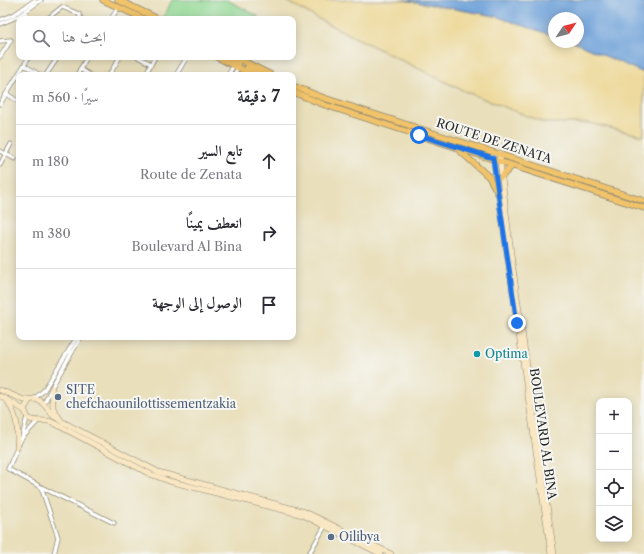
<!DOCTYPE html>
<html lang="ar">
<meta charset="utf-8">
<style>
:root{--surface:#fff;--page:#f7f7f7;--text:#2b2b33;--muted:#7c7c81;--line:#e1e1e2}
body{margin:0;font-family:"Libre Caslon Text",Amiri,serif;background:var(--page);color:var(--text);direction:rtl}
.controls{position:absolute;right:12px;bottom:12px;display:grid;overflow:hidden;border-radius:8px;box-shadow:0 2px 10px #0003}
.controls button{width:36px;height:36px;display:grid;place-items:center;padding:0;border:0;border-bottom:1px solid var(--line);background:var(--surface);color:var(--text);font:20px sans-serif}
.compass{position:absolute;left:548px;top:12px;width:36px;height:36px;border-radius:50%;background:var(--surface);box-shadow:0 2px 10px #0003;rotate:55deg}
.stop{position:absolute;width:12px;height:12px;margin:-9px;border:3px solid #1a73e8;border-radius:50%;background:#fff}
.stop.end{background:#1a73e8;border-color:#fff;box-shadow:0 1px 4px #0008}
.list{margin:0;padding:0;list-style:none}
h2{display:flex;justify-content:space-between;align-items:center;height:52px;margin:0;padding:0 16px;font-size:17px}
h2 small{font-size:13px;font-weight:400;color:var(--muted)}
.list li{display:grid;grid-template-columns:26px 1fr auto;gap:12px;align-items:center;box-sizing:border-box;height:72px;padding:0 16px;border-top:1px solid var(--line)}
.list b{display:block;font-size:15px;white-space:nowrap}
.list p{margin:0;font-size:13px;white-space:nowrap;color:var(--muted)}
.list em{font-size:13px;font-style:normal;color:var(--muted)}
.icon{flex:none;width:22px;height:22px;fill:none;stroke:currentColor;stroke-width:2;stroke-linecap:round;stroke-linejoin:round}
.map{position:relative;flex:none;width:644px;height:554px;overflow:hidden;direction:ltr}
.search{position:absolute;background:var(--surface);box-shadow:0 2px 10px #0003;left:16px;top:16px;width:280px;height:44px;display:flex;align-items:center;gap:10px;box-sizing:border-box;padding:0 14px;border-radius:8px;color:var(--muted);font-size:15px}
.panel{position:absolute;background:var(--surface);box-shadow:0 2px 10px #0003;left:16px;top:72px;width:280px;height:268px;border-radius:8px;direction:rtl}
.map>svg:first-child{display:block}
.green{fill:#90d893;stroke:#5e825f}
.sand{fill:#eeda9e;stroke:#8c8264}
.water{fill:#6da0d9;stroke:#4c6682}
.lines{fill:none;stroke-linecap:round;stroke-linejoin:round}
.street-casing{stroke:#8a8573;stroke-width:5}
.secondary-casing{stroke:#8a8573;stroke-width:6}
.primary-casing{stroke:#8a8573;stroke-width:7}
.street{stroke:#fff;stroke-width:3.5}
.secondary{stroke:#f9e7c3;stroke-width:5}
.primary{stroke:#f1c36a;stroke-width:5.5}
.route{stroke:#1a73e8;stroke-width:5}
.culture-dot{fill:#0f9aa8;stroke:#f6f6f2;stroke-width:1.5}
.service-dot{fill:#5c6f8a;stroke:#f6f6f2;stroke-width:1.5}
.labels{text-anchor:middle;stroke-width:4;stroke-linejoin:round;paint-order:stroke}
.street-label{font-size:12px;fill:#2b2b2b;stroke:#f6f6f2}
.culture-label{font-size:12px;fill:#0d838f;stroke:#f6f6f2;text-anchor:start}
.service-label{font-size:12px;fill:#4e5e75;stroke:#f6f6f2;text-anchor:start}
</style>
<div class="map">
<svg width="644" height="554" viewBox="0 0 644 554">
<rect width="100%" height="100%" fill="#f6f6f2"/>
<filter id="ink" filterUnits="userSpaceOnUse"><feTurbulence type="fractalNoise" baseFrequency=".025" numOctaves="2"/><feDisplacementMap in="SourceGraphic" scale="8" xChannelSelector="R" yChannelSelector="G"/><feConvolveMatrix kernelMatrix="1 2 1 2 8 2 1 2 1" color-interpolation-filters="sRGB"/></filter>
<filter id="wash" filterUnits="userSpaceOnUse"><feTurbulence type="fractalNoise" baseFrequency=".012" numOctaves="4" result="noise"/><feDisplacementMap in="SourceGraphic" scale="16" xChannelSelector="R" yChannelSelector="G"/><feGaussianBlur stdDeviation="0.9" result="paint"/><feColorMatrix in="noise" values="0 0 0 0 0 0 0 0 0 0 0 0 0 0 0 0 0 1.4 0 .05"/><feComposite in="paint" operator="in"/></filter>
<g filter="url(#wash)">
<rect width="100%" height="100%" fill="#e9dfbb"/>
<path class="green" d="M172 0H227L258 16 256 19H163Z"/>
<path class="sand" d="M285 0H404L495 16 554 36V42H573L578 44 644 73V136L589 123H545L464 91 324 22Z"/>
<path class="water" d="M404 0H644V73L573 42H578V18H554V36L495 16Z"/>
</g>
<g filter="url(#ink)">
<g class="lines">
<g class="street-casing">
<g id="street">
<path d="M25 12 29 19"/>
<path d="M47 19 62 7 79 14 81 19"/>
<path d="M111 19 118 8"/>
<path d="M0 20 15 14 35 0"/>
<path d="M0 24 19 16 41 0"/>
<path d="M0 41 11 40 0 57"/>
<path d="M138 57 151 64"/>
<path d="M24 65 40 75"/>
<path d="M80 69 90 75"/>
<path d="M46 75 58 57"/>
<path d="M77 75 87 57"/>
<path d="M109 75 120 57"/>
<path d="M145 75 155 57"/>
<path d="M176 75 187 57"/>
<path d="M228 75 234 65"/>
<path d="M234 75 238 67"/>
<path d="M7 94 19 102"/>
<path d="M0 104 29 57"/>
<path d="M0 151 15 159"/>
<path d="M0 165 11 144"/>
<path d="M34 399 44 390 77 337"/>
<path d="M44 404 54 383 81 337"/>
<path d="M38 421 21 439 8 469 41 487 114 523"/>
<path d="M22 438 27 417"/>
<path d="M41 487 58 537 54 554"/>
<path d="M309 554 325 526"/>
</g>
</g>
<g class="secondary-casing">
<g id="secondary">
<path d="M499 153 512 262 554 554"/>
<path d="M493 156 551 554"/>
<path d="M52 388 53 408 60 419"/>
<path d="M0 390 24 400 34 399 41 401 53 415 61 421 158 472 305 512 391 554"/>
<path d="M0 396 24 410"/>
<path d="M5 398C17 413 19 429 17 448"/>
<path d="M29 401 24 409 28 418C35 423 43 419 52 422L150 474 169 481 303 515 381 554"/>
</g>
</g>
<g class="primary-casing">
<g id="primary">
<path d="M103 0 144 19"/>
<path d="M118 0 158 19"/>
<path d="M217 57 253 75"/>
<path d="M227 57 238 63"/>
<path d="M235 57 271 75"/>
<path d="M247 68 261 75"/>
<path d="M293 86 324 98 644 201"/>
<path d="M293 92 325 105 644 208"/>
<path d="M459 150 489 177 498 193"/>
<path d="M501 177 512 166"/>
</g>
</g>
<use href="#street" class="street"/>
<use href="#secondary" class="secondary"/>
<use href="#primary" class="primary"/>
</g>
</g>
<g class="lines" filter="url(#ink)">
<path class="route" d="M419 135 493 158 517 323"/>
</g>
<circle class="culture-dot" cx="477" cy="354" r="4"/>
<g class="service-dot">
<circle cx="58" cy="397" r="4"/>
<circle cx="331" cy="537" r="4"/>
</g>
<g class="labels">
<g class="street-label">
<text transform="translate(494 141) rotate(18)" y="4">ROUTE DE ZENATA</text>
<text transform="translate(543 434) rotate(82)" y="4">BOULEVARD AL BINA</text>
</g>
<g class="culture-label">
<text x="485" y="358">Optima</text>
</g>
<g class="service-label">
<text x="66" y="394">SITE<tspan x="66" dy="14">chefchaounilottissementzakia</tspan></text>
<text x="339" y="541">Oilibya</text>
</g>
</g>
</svg>
<div class="controls">
<button>+</button>
<button>−</button>
<button><svg class="icon" aria-label="locate" viewBox="0 0 24 24"><circle cx="12" cy="12" r="6"/><path d="M12 2v4M12 18v4M2 12h4M18 12h4"/></svg></button>
<button><svg class="icon" aria-label="layers" viewBox="0 0 24 24"><path d="M12 4l9 5-9 5-9-5zM3 14l9 5 9-5"/></svg></button>
</div>
<svg class="compass" viewBox="-18 -18 36 36"><path d="M0-13l5 13h-10z" fill="#e53935"/><path d="M0 13l5-13h-10z" fill="#7c7c81"/></svg>
<div class="stop" style="left:419px;top:135px"></div>
<div class="stop end" style="left:517px;top:323px"></div>
<div class="search"><svg class="icon" aria-label="search" viewBox="0 0 24 24"><circle cx="10" cy="10" r="6"/><path d="M15 15l6 6"/></svg>ابحث هنا</div>
<section class="panel">
<h2>7 دقيقة<small>سيرًا · 560 m</small></h2>
<ul class="list">
<li><svg class="icon" aria-label="ahead" viewBox="0 0 24 24"><path d="M12 20V5M6 11l6-6 6 6"/></svg><div><b>تابع السير</b><p>Route de Zenata</p></div><em>180 m</em></li>
<li><svg class="icon" aria-label="right" viewBox="0 0 24 24"><path d="M7 20v-9h11M14 6l5 5-5 5"/></svg><div><b>انعطف يمينًا</b><p>Boulevard Al Bina</p></div><em>380 m</em></li>
<li><svg class="icon" aria-label="arrive" viewBox="0 0 24 24"><path d="M6 21V4h12l-3 4 3 4H6"/></svg><div><b>الوصول إلى الوجهة</b></div></li>
</ul>
</section>
</div>
